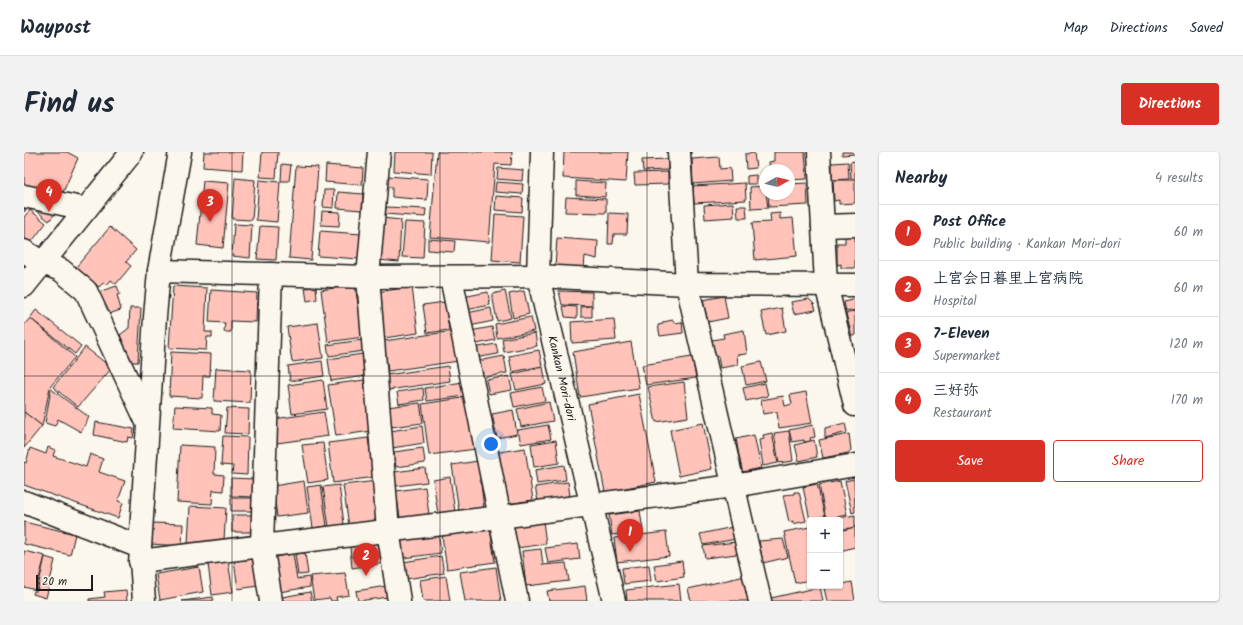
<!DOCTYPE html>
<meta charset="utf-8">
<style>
:root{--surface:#fff;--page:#f2f2f3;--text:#1f2937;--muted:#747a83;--line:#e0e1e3;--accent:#d93025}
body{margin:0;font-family:Kalam,"Klee One",sans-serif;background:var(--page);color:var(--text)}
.controls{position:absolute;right:12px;bottom:12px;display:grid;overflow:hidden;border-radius:4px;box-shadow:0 1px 3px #0004}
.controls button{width:36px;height:36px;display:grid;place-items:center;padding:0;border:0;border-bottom:1px solid var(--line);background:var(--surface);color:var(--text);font:20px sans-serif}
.compass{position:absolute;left:735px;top:12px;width:36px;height:36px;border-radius:50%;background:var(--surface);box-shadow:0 1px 3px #0004;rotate:82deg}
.scale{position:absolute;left:12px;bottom:10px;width:57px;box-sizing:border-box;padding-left:4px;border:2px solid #1c1c1c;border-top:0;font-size:11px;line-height:14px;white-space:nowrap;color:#1c1c1c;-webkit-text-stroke:3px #fbf7ec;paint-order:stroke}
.you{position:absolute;left:467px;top:292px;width:14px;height:14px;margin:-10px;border:3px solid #fff;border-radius:50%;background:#1a73e8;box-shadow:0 0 0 6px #1a73e833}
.badge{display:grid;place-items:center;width:26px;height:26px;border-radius:50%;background:var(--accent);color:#fff;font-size:13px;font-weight:700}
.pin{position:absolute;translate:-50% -33px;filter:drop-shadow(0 1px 2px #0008)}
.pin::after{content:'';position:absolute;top:21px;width:14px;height:12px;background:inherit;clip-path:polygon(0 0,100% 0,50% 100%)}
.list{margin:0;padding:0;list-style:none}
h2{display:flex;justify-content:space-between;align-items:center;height:52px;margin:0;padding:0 16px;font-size:17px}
h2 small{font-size:13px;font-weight:400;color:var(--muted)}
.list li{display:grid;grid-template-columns:26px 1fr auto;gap:12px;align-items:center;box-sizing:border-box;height:56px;padding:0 16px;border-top:1px solid var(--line)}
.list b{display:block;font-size:15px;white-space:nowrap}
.list p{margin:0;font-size:13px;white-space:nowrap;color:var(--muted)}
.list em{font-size:13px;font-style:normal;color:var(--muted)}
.actions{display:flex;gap:8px;padding:12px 16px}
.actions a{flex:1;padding:9px 0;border:1px solid var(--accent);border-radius:4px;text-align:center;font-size:14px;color:var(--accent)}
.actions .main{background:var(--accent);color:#fff}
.map{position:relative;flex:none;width:831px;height:449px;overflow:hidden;border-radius:4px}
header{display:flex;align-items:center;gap:24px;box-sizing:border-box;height:56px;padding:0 20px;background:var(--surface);border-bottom:1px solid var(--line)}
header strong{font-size:19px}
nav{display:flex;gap:22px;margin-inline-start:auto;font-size:14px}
.intro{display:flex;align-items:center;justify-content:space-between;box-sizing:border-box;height:96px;padding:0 24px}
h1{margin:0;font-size:28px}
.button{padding:10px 18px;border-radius:4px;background:var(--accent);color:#fff;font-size:14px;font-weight:700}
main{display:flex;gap:24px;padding:0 24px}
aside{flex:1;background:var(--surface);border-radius:4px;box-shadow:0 1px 3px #0004}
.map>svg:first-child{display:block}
.building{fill:#ffc3ba;stroke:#1c1c1c}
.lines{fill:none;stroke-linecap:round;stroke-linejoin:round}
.minor-casing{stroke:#1c1c1c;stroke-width:25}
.minor{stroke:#fbf7ec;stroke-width:22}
.grid{fill:none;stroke:#1c1c1c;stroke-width:1;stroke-opacity:0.55}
.labels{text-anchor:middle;stroke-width:3;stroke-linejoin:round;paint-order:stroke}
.street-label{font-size:12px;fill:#1c1c1c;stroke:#fbf7ec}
</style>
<header>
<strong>Waypost</strong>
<nav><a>Map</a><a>Directions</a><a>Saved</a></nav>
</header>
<div class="intro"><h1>Find us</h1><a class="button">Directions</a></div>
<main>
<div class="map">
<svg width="831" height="449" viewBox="0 0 831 449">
<rect width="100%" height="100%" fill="#fbf7ec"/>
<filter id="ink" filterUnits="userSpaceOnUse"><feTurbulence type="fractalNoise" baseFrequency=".025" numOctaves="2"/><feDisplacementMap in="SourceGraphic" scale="8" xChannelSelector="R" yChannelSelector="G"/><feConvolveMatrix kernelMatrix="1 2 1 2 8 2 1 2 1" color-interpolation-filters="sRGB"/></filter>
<g filter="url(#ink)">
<g class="building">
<path d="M0 0H43L54 6 36 47 0 35Z"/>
<path d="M180 0H219L218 18 179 15Z"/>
<path d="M238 0H254L252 26 236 25Z"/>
<path d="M371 0H408L407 22 370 19Z"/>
<path d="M413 0H488L487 13 471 12 465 90 406 85Z"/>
<path d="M540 0H604L602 30 539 26Z"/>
<path d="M750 0H781L783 27 765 28V18H746L745 10 750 9Z"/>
<path d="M818 0H831V2L818 3Z"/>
<path d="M730 1 732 16 722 17 721 2Z"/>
<path d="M695 5 696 17 706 16 707 29 669 32 668 7Z"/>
<path d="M644 7V18L619 19 618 8Z"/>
<path d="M831 9V27H827L826 10Z"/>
<path d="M824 10 825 27 808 28V11Z"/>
<path d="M258 12 267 13 265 29H257Z"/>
<path d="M302 13 339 16 338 33 301 30Z"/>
<path d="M272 14 294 15 287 108 265 106Z"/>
<path d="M474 16 499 18 498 29 473 27Z"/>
<path d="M644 20V32L611 33 610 21Z"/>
<path d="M732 23V32H723V24Z"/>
<path d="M363 24 404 27 403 48 368 45V35H362Z"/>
<path d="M211 26 231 28 228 68 208 67Z"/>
<path d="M235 28 256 30 253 70 232 68Z"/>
<path d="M809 28H831V51L815 52V48L810 49Z"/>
<path d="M179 29 205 31 199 96 173 93Z"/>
<path d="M552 29 582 31 581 45 552 43Z"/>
<path d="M472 30 499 32 498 42 471 40Z"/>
<path d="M721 31 722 48 670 51 669 34Z"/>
<path d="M783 31 784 53 745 55 744 42H765V32Z"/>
<path d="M741 34 744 56 727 57 726 35Z"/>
<path d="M300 38H310L309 56 299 55Z"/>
<path d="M314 40 339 42 338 58 313 56Z"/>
<path d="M472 44 499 46 498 60 471 58Z"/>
<path d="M0 45 33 59 25 69 5 53 0 60Z"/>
<path d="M542 45 582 47V61L541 60Z"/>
<path d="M709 51 710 65 681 67 680 53Z"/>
<path d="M713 54H722L723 66H714Z"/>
<path d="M362 55 402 57 401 65 361 62Z"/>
<path d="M6 58 22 71 6 92 0 87V65Z"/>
<path d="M298 59 316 60 315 74 297 73Z"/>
<path d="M585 61 604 62 603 82H590L589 92H584Z"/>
<path d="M756 61V67L769 66 773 104 731 108 728 71 747 70 746 62Z"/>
<path d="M471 62 499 64 496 110 468 108Z"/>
<path d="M357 66 377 68 375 110 354 108Z"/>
<path d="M381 70 401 71 399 106 378 105Z"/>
<path d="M210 72 228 73 226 106 208 104Z"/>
<path d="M236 74 254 75 252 108 233 107Z"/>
<path d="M86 75 112 98 102 110 107 114 92 132 87 128 83 133 79 131 75 135 52 115Z"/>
<path d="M296 79 337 82 335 107 294 104Z"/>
<path d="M821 83H831V116H817V112L813 113V91H821Z"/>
<path d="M533 86 574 89 573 107 561 104 560 116 531 115Z"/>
<path d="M404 87 431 89 430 100 404 98Z"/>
<path d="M331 133 339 185 304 190 297 138Z"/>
<path d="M93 134 96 142 93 143 97 158 81 163 74 140Z"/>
<path d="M149 134 183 136 181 180H188V185H183L182 198 145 196Z"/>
<path d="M292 135 293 147 283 149 281 136Z"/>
<path d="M388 135 394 181 360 186 353 140Z"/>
<path d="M187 138 233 141 232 170 207 169V180H200L201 171 185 170Z"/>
<path d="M481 139 487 166 473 169 468 142Z"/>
<path d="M500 139 505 162 489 166 485 142Z"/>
<path d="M535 139 568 140V154L538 153Z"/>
<path d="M464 140 466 153 442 158 439 145Z"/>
<path d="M700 144 704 166 684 170 679 148Z"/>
<path d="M785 147 790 152 792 158 770 162 767 150Z"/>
<path d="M831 147V158L822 160 820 150Z"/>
<path d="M421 150 425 178 403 181 399 153Z"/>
<path d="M539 154 553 155V166L541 165Z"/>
<path d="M568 154V165H557V155Z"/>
<path d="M106 156H117L114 210H108L96 183 105 176Z"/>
<path d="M467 156 469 169 446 174 443 161Z"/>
<path d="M758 156 762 179 742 183 737 160Z"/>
<path d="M12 158 57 194 51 202 6 166Z"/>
<path d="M831 159V183L828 184 822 162Z"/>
<path d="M507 165 510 179 473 186 471 172Z"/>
<path d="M6 166 51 205 26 235 18 274 0 260V173Z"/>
<path d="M590 167 592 188 548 191 547 170Z"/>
<path d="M649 168 650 171 658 170 659 181 636 184 634 173 639 172V170Z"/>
<path d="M294 171 299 206 268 210 263 175Z"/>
<path d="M468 175 471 188 448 193 446 179Z"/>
<path d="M720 178 723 202 713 203 714 213 696 216 694 204H691L688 188 700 186 699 182Z"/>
<path d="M430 179 435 209 364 219 360 189Z"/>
<path d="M511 181 513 194 480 200 478 187Z"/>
<path d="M338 188 339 199 305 204 303 193Z"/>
<path d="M607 190 615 236 556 245 549 200Z"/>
<path d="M472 192 474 202 451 206 449 196Z"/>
<path d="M61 195 88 216 54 255 29 235Z"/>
<path d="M515 198 518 214 488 220 485 204Z"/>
<path d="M147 200 187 202 186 224H179L178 246 145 244Z"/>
<path d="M339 202 342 224 307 229 304 207Z"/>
<path d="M480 204 483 221 457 226 454 209Z"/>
<path d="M668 205 672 226 622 233 618 213Z"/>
<path d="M298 209 300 224 266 229 264 214Z"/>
<path d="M737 210 742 229 722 233 718 214Z"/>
<path d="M424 214 426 229 364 238 362 223Z"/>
<path d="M519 215 522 232 492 238 488 222Z"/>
<path d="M192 216 227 218 226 251 190 249Z"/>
<path d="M485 224 488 238 465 242 462 228Z"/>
<path d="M299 228 303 257 268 262 264 233Z"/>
<path d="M340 228 347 279 312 284 304 233Z"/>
<path d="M439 230 441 244 403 249 401 236Z"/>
<path d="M660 230 664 265 632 270 624 235Z"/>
<path d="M741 231 744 244 722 249 719 236Z"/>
<path d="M518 235 521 249 490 255 487 241Z"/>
<path d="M399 236 400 248 375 252 373 240Z"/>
<path d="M27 237 65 265 57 280 34 267 31 274 21 271Z"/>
<path d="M782 240 788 271 755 276 753 260 739 262 737 248 759 244 761 254 768 252 766 243Z"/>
<path d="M615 242 632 330 581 340 564 252Z"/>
<path d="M445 245 452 297 405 303 398 252Z"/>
<path d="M525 250 529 269 497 275 493 257Z"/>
<path d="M396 251 399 271 366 275 363 255Z"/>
<path d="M151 254 188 256V262L197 263 196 279 149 276Z"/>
<path d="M203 256 225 257 224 282 201 281Z"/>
<path d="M489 258 493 282 473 286 468 262Z"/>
<path d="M0 260 18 274 0 296Z"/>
<path d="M300 260 304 284 253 291 250 267Z"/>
<path d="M72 270 110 277 109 286 104 285 103 290 70 283Z"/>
<path d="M679 271 688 317 655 324 646 278Z"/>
<path d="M821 271 823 280 801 286V276Z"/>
<path d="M524 273 527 287 497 292 494 278Z"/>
<path d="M789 273 791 285 786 286 787 289 780 290V288L768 290 765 278Z"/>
<path d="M398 274 400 291 368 296 366 279Z"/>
<path d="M765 279 769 309 755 311 750 281Z"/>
<path d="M748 281 754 311 739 314 735 288 740 287 739 283Z"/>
<path d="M825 282 827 298 824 301 799 306 795 288Z"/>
<path d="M730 283 737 316 718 320 712 287Z"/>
<path d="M199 284 224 285 223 323 208 322 209 314 197 313Z"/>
<path d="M344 286 350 325 309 331 304 291Z"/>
<path d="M532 288 535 311 510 315 507 292Z"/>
<path d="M790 288 793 305 775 309 771 293Z"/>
<path d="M299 291 304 328 284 331 278 293Z"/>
<path d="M156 293 191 295 190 322 200 323 199 339 189 338 188 352 153 350Z"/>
<path d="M24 295 31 298 29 304 62 315 66 302 79 307 75 320 101 329 94 349 99 351 94 366 0 333V310L2 311 6 296 22 302Z"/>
<path d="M399 296 401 311 372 315 370 300Z"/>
<path d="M501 296 509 348 483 352 475 300Z"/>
<path d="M454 309 460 356 435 359 428 313Z"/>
<path d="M540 313 542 328 513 332 511 318Z"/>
<path d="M401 316 403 330 372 334 370 320Z"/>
<path d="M426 325 431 360 414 362 409 328Z"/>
<path d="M207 326 230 327 229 345 207 344Z"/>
<path d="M830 327 831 360 828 361 821 329Z"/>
<path d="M280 329 284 361 253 365 249 334Z"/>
<path d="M353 329 358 369 325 374 319 333Z"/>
<path d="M816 329 823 363 802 367 795 333Z"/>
<path d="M544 330 546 344 514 349 511 335Z"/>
<path d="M793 332 801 364 786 368 779 335Z"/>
<path d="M297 333 303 374 289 376 283 335Z"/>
<path d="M315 333 320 372 305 375 299 335Z"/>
<path d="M401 335 405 362 376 366 372 339Z"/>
<path d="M770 340H775L782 369 769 372V369L765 370 759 343 770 342Z"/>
<rect x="207" y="346" width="22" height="13"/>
<path d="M166 354 202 356 200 388 164 392Z"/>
<path d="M616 359 619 379 588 383 585 363Z"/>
<rect x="208" y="363" width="20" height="17"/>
<path d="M831 363V375L816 378V368L810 367Z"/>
<path d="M519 369 522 392 493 396 490 373Z"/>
<path d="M0 370 51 382 46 403 0 392Z"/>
<path d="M128 371 159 372 158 394 126 392Z"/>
<path d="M709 375 712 387 679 393 676 382Z"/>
<path d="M786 375V428L771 431 760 380Z"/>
<path d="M831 375V395L816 399V379Z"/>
<path d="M466 377 471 410 423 417 418 384Z"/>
<path d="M414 379 417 401 379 406 376 385Z"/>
<path d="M642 380 645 404 593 410 590 386Z"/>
<path d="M759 387 764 405 739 411 735 389Z"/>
<path d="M712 390 713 402 681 406 679 394Z"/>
<path d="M357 391 360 411 328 416 326 395Z"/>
<path d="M554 392 556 407 524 411 521 396Z"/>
<path d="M517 397 519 413 542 411 545 429 502 434 498 399Z"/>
<path d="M0 399 21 404 12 438 0 435Z"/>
<path d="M281 401 284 422 274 423 271 402Z"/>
<path d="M269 402 273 427 285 425 286 435 255 440 250 405Z"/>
<path d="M417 404 420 421 382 427 379 410Z"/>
<path d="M21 405 31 408 22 446 9 442 10 439H13Z"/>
<path d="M230 407 234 434 214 437 210 409Z"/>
<path d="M204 409 209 440 188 443 184 412Z"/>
<path d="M658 409 660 425 633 429 630 413Z"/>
<path d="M625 413 627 429 600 432 598 416Z"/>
<path d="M175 415 179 440 136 448 132 422Z"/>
<path d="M472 415 477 449H441L436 420Z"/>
<path d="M321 421 325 443 312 445 313 449H307L306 446 290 448 286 424Z"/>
<path d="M422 424 426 449H399L396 428Z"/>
<path d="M721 424 726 449H667L664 437Z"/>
<path d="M828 430 831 449H803L800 436Z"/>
<path d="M655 432 657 449H603L602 438Z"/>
<path d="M362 434 364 445 334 449 332 439Z"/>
<path d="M561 434 563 449H525L523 439Z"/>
<path d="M796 435 799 449H748L747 446Z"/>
<path d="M102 438 103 449H65V447L81 445 80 440Z"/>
<path d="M286 440 288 449H259L258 445Z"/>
<path d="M189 445V449H158Z"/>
</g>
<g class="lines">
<g class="minor-casing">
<g id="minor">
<path d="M355 0 344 125 364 378 375 449"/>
<path id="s1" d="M518 0 514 124 590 449"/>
<path d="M655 0 663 132 736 449"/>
<path d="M795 0 802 132 831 253"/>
<path d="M0 44 62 57"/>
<path d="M799 74 831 73"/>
<path d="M0 99 19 111 37 118 62 139 123 270"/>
<path d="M135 119 344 125 514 124 663 132 831 133"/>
<path d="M427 125 493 449"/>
<path d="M0 134 108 0"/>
<path d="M0 350 116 395"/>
<path d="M116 409 476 365 709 334 831 313"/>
<path d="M120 449 116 395 131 165 135 119 156 0"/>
<path d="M247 449 238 393 247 122"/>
</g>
</g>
<use href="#minor" class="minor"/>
</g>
</g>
<path class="grid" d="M208 0V449M416 0V449M623 0V449M0 224H831"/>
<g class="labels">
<g class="street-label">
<text dy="4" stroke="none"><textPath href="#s1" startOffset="229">Kankan Mori-dori</textPath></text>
</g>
</g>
</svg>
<div class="controls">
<button>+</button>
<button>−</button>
</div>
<svg class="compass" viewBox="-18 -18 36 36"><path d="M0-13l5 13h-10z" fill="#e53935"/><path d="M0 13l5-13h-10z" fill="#747a83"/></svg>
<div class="scale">20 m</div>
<div class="you"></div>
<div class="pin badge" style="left:606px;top:400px">1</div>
<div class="pin badge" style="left:342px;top:424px">2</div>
<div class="pin badge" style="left:186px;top:70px">3</div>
<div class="pin badge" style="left:25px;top:60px">4</div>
</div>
<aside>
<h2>Nearby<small>4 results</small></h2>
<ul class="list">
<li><span class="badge">1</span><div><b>Post Office</b><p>Public building · Kankan Mori-dori</p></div><em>60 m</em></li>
<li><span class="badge">2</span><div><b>上宮会日暮里上宮病院</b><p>Hospital</p></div><em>60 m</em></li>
<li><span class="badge">3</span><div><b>7-Eleven</b><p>Supermarket</p></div><em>120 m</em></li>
<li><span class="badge">4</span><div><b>三好弥</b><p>Restaurant</p></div><em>170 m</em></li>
</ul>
<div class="actions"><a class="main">Save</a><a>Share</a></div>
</aside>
</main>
